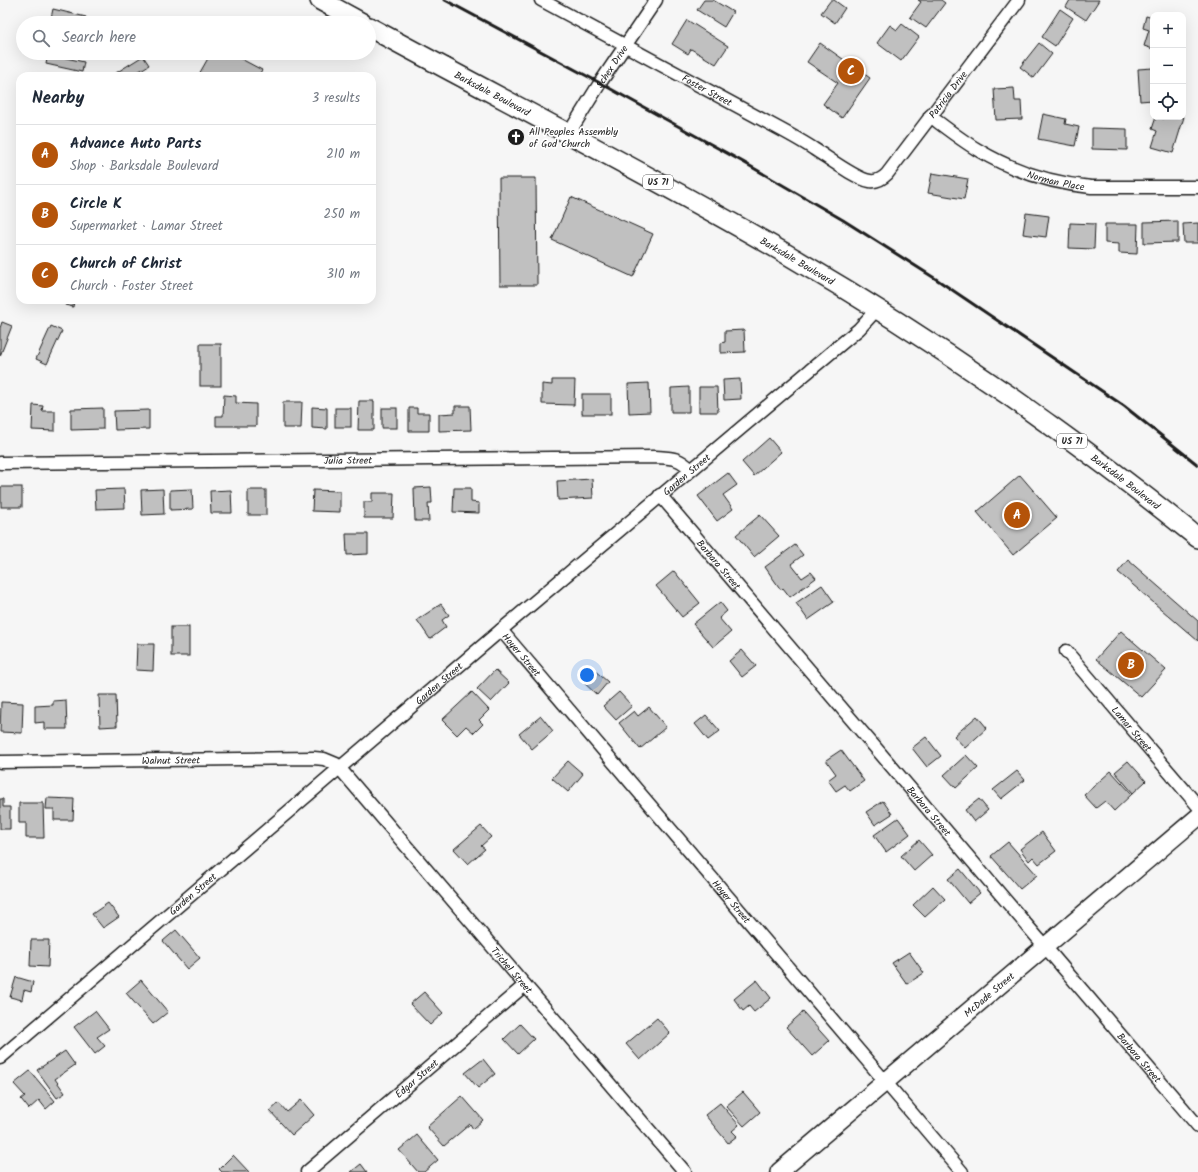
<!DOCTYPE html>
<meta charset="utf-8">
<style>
:root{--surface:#fff;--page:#f2f2f3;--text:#1f2937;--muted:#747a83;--line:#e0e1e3;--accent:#b45309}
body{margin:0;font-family:Kalam,sans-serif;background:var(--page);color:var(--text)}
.controls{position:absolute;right:12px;top:12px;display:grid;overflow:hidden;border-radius:8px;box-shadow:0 4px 16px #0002}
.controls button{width:36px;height:36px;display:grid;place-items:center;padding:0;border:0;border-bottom:1px solid var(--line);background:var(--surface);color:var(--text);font:20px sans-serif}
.you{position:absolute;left:587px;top:675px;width:14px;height:14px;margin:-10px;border:3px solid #fff;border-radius:50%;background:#1a73e8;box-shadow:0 0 0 6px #1a73e833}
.badge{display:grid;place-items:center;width:26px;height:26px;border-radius:50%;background:var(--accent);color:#fff;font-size:13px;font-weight:700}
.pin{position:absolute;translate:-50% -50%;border:2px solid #fff;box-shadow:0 1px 4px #0006}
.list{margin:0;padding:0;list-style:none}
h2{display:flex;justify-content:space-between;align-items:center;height:52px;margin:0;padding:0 16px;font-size:17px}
h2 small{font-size:13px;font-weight:400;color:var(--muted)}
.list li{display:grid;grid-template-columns:26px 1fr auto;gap:12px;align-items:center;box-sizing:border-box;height:60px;padding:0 16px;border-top:1px solid var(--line)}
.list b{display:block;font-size:15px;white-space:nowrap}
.list p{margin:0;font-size:13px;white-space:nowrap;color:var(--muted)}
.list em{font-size:13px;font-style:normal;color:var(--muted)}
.icon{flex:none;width:22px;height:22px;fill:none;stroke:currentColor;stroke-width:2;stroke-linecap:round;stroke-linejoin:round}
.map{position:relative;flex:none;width:1198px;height:1172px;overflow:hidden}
.search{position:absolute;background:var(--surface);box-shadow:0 4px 16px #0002;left:16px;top:16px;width:360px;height:44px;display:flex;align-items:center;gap:10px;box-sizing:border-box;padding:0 14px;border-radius:22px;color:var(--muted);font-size:15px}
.panel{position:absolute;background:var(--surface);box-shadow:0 4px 16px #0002;left:16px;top:72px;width:360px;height:232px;border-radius:12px}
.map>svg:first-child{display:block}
.building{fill:#c0c0c0;stroke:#1c1c1c}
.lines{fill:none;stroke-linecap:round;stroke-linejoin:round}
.street-casing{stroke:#1c1c1c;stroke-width:15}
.secondary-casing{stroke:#1c1c1c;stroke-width:20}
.primary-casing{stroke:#1c1c1c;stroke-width:22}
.street{stroke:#fff;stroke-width:12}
.secondary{stroke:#fff;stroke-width:17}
.primary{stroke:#fff;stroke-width:19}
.rail{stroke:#1c1c1c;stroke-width:3}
.labels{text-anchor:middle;stroke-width:3.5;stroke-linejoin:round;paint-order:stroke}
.shield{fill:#fff;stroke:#606060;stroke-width:1}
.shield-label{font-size:9px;font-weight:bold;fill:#1c1c1c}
.street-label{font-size:10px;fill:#1c1c1c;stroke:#fff}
.poi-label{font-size:10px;fill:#1c1c1c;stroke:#fff;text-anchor:start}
</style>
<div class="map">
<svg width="1198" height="1172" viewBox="0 0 1198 1172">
<rect width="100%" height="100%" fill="#f6f6f6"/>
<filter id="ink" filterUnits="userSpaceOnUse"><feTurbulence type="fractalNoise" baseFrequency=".025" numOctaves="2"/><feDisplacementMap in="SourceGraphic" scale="8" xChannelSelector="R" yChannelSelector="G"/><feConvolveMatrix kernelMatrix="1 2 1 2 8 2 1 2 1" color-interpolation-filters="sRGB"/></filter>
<g filter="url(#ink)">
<g class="building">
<path d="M704 0H713L733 12 724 27 697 10Z"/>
<path d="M831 0H834L845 8 835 23 821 13Z"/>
<path d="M918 0H941L945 3 926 28 910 17 921 2Z"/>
<path d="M1070 0H1099L1086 20 1066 7Z"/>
<path d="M53 9 86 17 85 23H75L51 18Z"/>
<path d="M1060 9 1073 18 1055 46 1042 37Z"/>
<path d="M1146 16 1153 18V49L1144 46 1149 30 1143 28Z"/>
<path d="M687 20 728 46 716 64 691 49 688 54 672 44Z"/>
<path d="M902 24 919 37 901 61 877 43 890 25 897 30Z"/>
<path d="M820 43 870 78 842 118 823 104 838 83 807 62Z"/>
<path d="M1039 43 1052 54 1034 78 1020 67Z"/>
<path d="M211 53H230L262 70 258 76H198Z"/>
<path d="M48 54 84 62 82 72 46 64Z"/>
<path d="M143 56 149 65 131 76H111Z"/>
<path d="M1153 68V100L1140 101 1138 69Z"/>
<path d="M1014 88 1015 101H1021L1022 119 996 120 994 89Z"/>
<path d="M1043 114 1066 119 1065 124 1079 127 1075 146 1038 139Z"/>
<path d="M1156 117 1164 119 1165 117H1184L1173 153 1152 147 1157 131 1152 129Z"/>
<path d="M1092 128 1127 129V150L1092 149Z"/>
<path d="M932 173 968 179 964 199 928 193Z"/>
<path d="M499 178H536L537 285H500Z"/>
<path d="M571 197 653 234 633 277 552 240Z"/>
<path d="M1026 213 1049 216 1046 237 1023 234Z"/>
<path d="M1178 221V242L1144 243V222Z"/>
<path d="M1070 223 1095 224 1094 249 1069 248Z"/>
<path d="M1198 223V243H1184L1183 224Z"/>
<path d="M1105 224H1138L1137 254 1119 253V244L1105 243Z"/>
<path d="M66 300H74L73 307 65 305Z"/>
<path d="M2 322 12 326 0 356V328Z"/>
<path d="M51 326 62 331 47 364 36 359Z"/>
<path d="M744 330 745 352 721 353V343L725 342V331Z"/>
<rect x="200" y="344" width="21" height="42"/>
<path d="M740 379 741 399 724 400 723 380Z"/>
<path d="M552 380H575L574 405 542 404V384L552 385Z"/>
<path d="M649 383 650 412 629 413 628 384Z"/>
<path d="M689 387V412H671V388Z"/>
<path d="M699 387H717L718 412H699Z"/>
<rect x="582" y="394" width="29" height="20"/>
<path d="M224 395 236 396V403L256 404V426H216V416H223Z"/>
<path d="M359 401H374V430H358Z"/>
<path d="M283 402H302L301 428H283Z"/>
<path d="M33 405 43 406 42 411H55V431L32 430Z"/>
<path d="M455 406H470L471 430 439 431V414L455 413Z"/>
<path d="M312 407 327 408V429L312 428Z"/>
<path d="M103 408V429L71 430V409Z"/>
<rect x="335" y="408" width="16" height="19"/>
<rect x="382" y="408" width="15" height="20"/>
<path d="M409 408H417V413H429V431H409Z"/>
<path d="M149 410V429L115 430 114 411Z"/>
<path d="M769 438 781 452 754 476 742 462Z"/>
<path d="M728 473 737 485 723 495 733 509 717 521 698 496Z"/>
<path d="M1020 475 1057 518 1013 555 977 512Z"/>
<path d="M592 479 593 498 558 500 557 481Z"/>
<rect x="1" y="487" width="21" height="20"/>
<path d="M431 487 432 503H428L429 521H415L414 488Z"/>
<path d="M454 488H471V502L479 503V513L453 512Z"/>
<path d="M124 489 125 508 96 509 95 490Z"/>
<path d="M163 489 164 514 142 515 141 490Z"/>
<path d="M192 489 193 509 170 510V490Z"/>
<path d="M231 490 232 513H211L210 491Z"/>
<rect x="248" y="490" width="18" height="25"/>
<path d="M313 490 340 491V512L312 511Z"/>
<path d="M372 493H394L393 518H364V502H372Z"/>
<path d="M760 515 779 536 754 557 736 535Z"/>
<path d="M346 534H368V554L347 555Z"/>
<path d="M795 545 803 555 791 564 802 578 811 572 816 578 790 597 783 588 781 590 765 567Z"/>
<path d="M1128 560 1198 621V641L1118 572Z"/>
<path d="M674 571 700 603 682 617 656 586Z"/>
<path d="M822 585 834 602 808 620 796 603Z"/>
<path d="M720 602 727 611 719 618 731 632 713 647 693 624Z"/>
<path d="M441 604 449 615 442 620 446 627 430 639 417 620Z"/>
<rect x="171" y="627" width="18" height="29"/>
<path d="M1121 631 1166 670 1141 697 1096 659Z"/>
<path d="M137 644H154L153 671 136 670Z"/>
<path d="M742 650 756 666 742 677 729 661Z"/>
<path d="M593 669 608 682 597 695 582 681Z"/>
<path d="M495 670 509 683 491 702 477 689Z"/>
<path d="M472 692 489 710 479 720 483 724 474 733 466 726 457 735 442 720Z"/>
<path d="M619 692 632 706 616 720 603 706Z"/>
<path d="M99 695H116L117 726 100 727Z"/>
<path d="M66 700 67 729H44V722L35 723V706L53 705V701Z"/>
<path d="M1 702 23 703 22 733 0 732Z"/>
<path d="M649 707 666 727 640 749 619 723 634 711 638 716Z"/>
<path d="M706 715 720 731 708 740 695 724Z"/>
<path d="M541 716 553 731 532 749 519 734Z"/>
<path d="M977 716 987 728 965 748 954 736Z"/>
<path d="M926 737 941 756 927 767 912 748Z"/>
<path d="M841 750 864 781 850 791 845 785 836 791 828 780 836 774 826 760Z"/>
<path d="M966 755 978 768 956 788 944 775Z"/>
<path d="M568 761 583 774 568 792 552 778Z"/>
<path d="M1128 761 1146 781 1133 793 1115 772Z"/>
<path d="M1017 771 1025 780 1001 799 993 790Z"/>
<path d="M1111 771 1132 794 1114 811 1105 801 1096 808 1084 795Z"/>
<path d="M47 798 74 799 73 820H54V809H46Z"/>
<path d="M0 799H3V807H10V829H0Z"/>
<path d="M979 799 988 810 974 822 965 810Z"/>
<path d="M883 801 892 814 875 825 866 812Z"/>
<path d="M19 803H43L44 838H26V823H19Z"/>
<path d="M898 818 910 834 886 852 874 835Z"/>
<path d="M481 826 491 837 481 846 485 849 468 864 454 849Z"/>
<path d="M1042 832 1056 851 1039 864 1033 857 1029 861 1020 849Z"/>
<path d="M919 840 932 855 914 871 901 856Z"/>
<path d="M1008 842 1037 875 1020 889 991 856Z"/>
<path d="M960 869 980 893 968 903 948 879Z"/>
<path d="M933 886 945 899 925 917 913 905Z"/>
<path d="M108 903 119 917 103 928 92 914Z"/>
<path d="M176 930 200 958 187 969 163 941Z"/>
<path d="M31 940H49L48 967 30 966Z"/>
<path d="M909 952 924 973 907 984 892 963Z"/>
<path d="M16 977 33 982 31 992 24 990 22 1000 10 997Z"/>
<path d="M141 980 168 1012 153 1024 126 993Z"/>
<path d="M757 980 771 998 754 1012 749 1006 743 1011 734 999Z"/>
<path d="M424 992 443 1013 430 1025 410 1004Z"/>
<path d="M95 1011 109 1029 97 1037 105 1046 95 1054 74 1027Z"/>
<path d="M803 1012 829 1041 812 1056 786 1027Z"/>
<path d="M657 1018 670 1033 640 1060 626 1044Z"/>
<path d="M520 1024 534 1039 518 1054 504 1039Z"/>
<path d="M65 1051 75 1065 55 1079 65 1093 57 1098 37 1070Z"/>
<path d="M483 1059 495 1074 478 1088 465 1073Z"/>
<path d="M30 1071 55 1101 46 1109 39 1100 29 1109 21 1099 25 1096 14 1084Z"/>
<path d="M743 1092 760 1112 744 1126 726 1106Z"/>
<path d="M462 1096 483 1120 473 1129 470 1124 444 1146 427 1127Z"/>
<path d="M301 1100 314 1115 292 1135 270 1111 279 1103 287 1112Z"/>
<path d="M720 1103 739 1125 732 1131 737 1136 728 1143 705 1115Z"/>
<path d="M417 1135 438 1160 424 1172H418L399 1150Z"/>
<path d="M233 1155 249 1172H222L219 1169Z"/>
<path d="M361 1164 367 1172H351Z"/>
</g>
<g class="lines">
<g class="street-casing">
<g id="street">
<path id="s1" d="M541 0 776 127C789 134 802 141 814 149 827 157 856 179 870 181 877 182 882 179 887 174L1019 0"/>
<path id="s2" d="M930 116C946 128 961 140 978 150 1013 171 1050 183 1091 187H1198"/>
<path id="s3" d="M569 133 600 83 656 0"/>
<path id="s4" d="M0 463 655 457C671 458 679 457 691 470"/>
<path id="s5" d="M660 495 1198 1126"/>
<path id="s6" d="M501 630 962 1172"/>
<path id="s7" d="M1066 651 1198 806"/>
<path id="s8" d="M0 762 314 758 324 759 336 764 685 1172"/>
<path id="s9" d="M0 1058 501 630 859 329 877 309"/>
<path id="s10" d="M307 1172 525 985"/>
</g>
</g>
<g class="secondary-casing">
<g id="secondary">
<path id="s11" d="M779 1172 1198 817"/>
</g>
</g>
<g class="primary-casing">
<g id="primary">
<path d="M320 0 362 23"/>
<path id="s12" d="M369 27C507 102 647 173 783 252 857 295 931 342 1002 391 1019 402 1034 414 1050 425 1100 461 1150 499 1198 538"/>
</g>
</g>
<use href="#street" class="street"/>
<use href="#secondary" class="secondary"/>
<use href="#primary" class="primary"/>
<path class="rail" d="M445 0 600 83 743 162 843 220 936 279 1124 406 1198 465"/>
</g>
</g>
<defs>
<g id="church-disc" transform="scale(0.9)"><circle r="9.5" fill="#1c1c1c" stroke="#fff"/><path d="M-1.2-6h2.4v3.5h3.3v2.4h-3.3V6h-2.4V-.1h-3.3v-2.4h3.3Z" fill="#fff"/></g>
</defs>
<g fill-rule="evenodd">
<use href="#church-disc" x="516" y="137"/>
</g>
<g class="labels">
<g class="shield">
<rect x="643" y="175" width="30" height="14" rx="3"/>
<rect x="1057" y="434" width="30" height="14" rx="3"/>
</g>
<g class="shield-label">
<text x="658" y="185">US 71</text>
<text x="1072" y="444">US 71</text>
</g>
<g class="street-label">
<text dy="4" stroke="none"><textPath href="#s3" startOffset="79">Schex Drive</textPath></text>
<text dy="4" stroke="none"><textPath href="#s1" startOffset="189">Foster Street</textPath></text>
<text dy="4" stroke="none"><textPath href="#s12" startOffset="140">Barksdale Boulevard</textPath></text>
<text dy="4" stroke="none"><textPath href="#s1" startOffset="495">Patricia Drive</textPath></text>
<text dy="4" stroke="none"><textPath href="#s2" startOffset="143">Norman Place</textPath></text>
<text dy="4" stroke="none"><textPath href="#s12" startOffset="488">Barksdale Boulevard</textPath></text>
<text dy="4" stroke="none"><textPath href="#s4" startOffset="348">Julia Street</textPath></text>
<text dy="4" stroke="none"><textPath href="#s9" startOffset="901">Garden Street</textPath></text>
<text dy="4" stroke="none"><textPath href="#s12" startOffset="884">Barksdale Boulevard</textPath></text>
<text dy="4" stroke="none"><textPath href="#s5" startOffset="91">Barbara Street</textPath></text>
<text dy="4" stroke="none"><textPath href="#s6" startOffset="32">Hoyer Street</textPath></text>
<text dy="4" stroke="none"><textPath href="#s9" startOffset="577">Garden Street</textPath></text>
<text dy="4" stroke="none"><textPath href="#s7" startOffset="102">Lamar Street</textPath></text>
<text dy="4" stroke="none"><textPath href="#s8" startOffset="171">Walnut Street</textPath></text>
<text dy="4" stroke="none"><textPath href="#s5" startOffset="415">Barbara Street</textPath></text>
<text dy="4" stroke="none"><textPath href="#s9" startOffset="253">Garden Street</textPath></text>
<text dy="4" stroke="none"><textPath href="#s6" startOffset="356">Hoyer Street</textPath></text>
<text dy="4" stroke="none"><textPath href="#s8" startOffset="608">Trichel Street</textPath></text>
<text dy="4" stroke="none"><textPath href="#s11" startOffset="275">McDade Street</textPath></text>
<text dy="4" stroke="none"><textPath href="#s5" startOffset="739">Barbara Street</textPath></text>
<text dy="4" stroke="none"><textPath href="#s10" startOffset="144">Edgar Street</textPath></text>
</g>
<g class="poi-label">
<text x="529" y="135">All Peoples Assembly<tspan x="529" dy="12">of God Church</tspan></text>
</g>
</g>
</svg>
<div class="controls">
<button>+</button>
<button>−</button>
<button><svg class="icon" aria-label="locate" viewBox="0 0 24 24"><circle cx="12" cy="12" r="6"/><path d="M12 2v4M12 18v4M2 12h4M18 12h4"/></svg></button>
</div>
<div class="you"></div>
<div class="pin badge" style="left:1017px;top:515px">A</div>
<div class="pin badge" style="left:1131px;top:665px">B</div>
<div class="pin badge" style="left:851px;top:71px">C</div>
<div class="search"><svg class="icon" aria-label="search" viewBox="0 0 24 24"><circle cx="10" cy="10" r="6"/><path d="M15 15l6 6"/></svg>Search here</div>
<section class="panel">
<h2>Nearby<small>3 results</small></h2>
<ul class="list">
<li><span class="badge">A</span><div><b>Advance Auto Parts</b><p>Shop · Barksdale Boulevard</p></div><em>210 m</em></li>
<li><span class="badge">B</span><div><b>Circle K</b><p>Supermarket · Lamar Street</p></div><em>250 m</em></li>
<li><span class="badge">C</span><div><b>Church of Christ</b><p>Church · Foster Street</p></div><em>310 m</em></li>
</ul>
</section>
</div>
